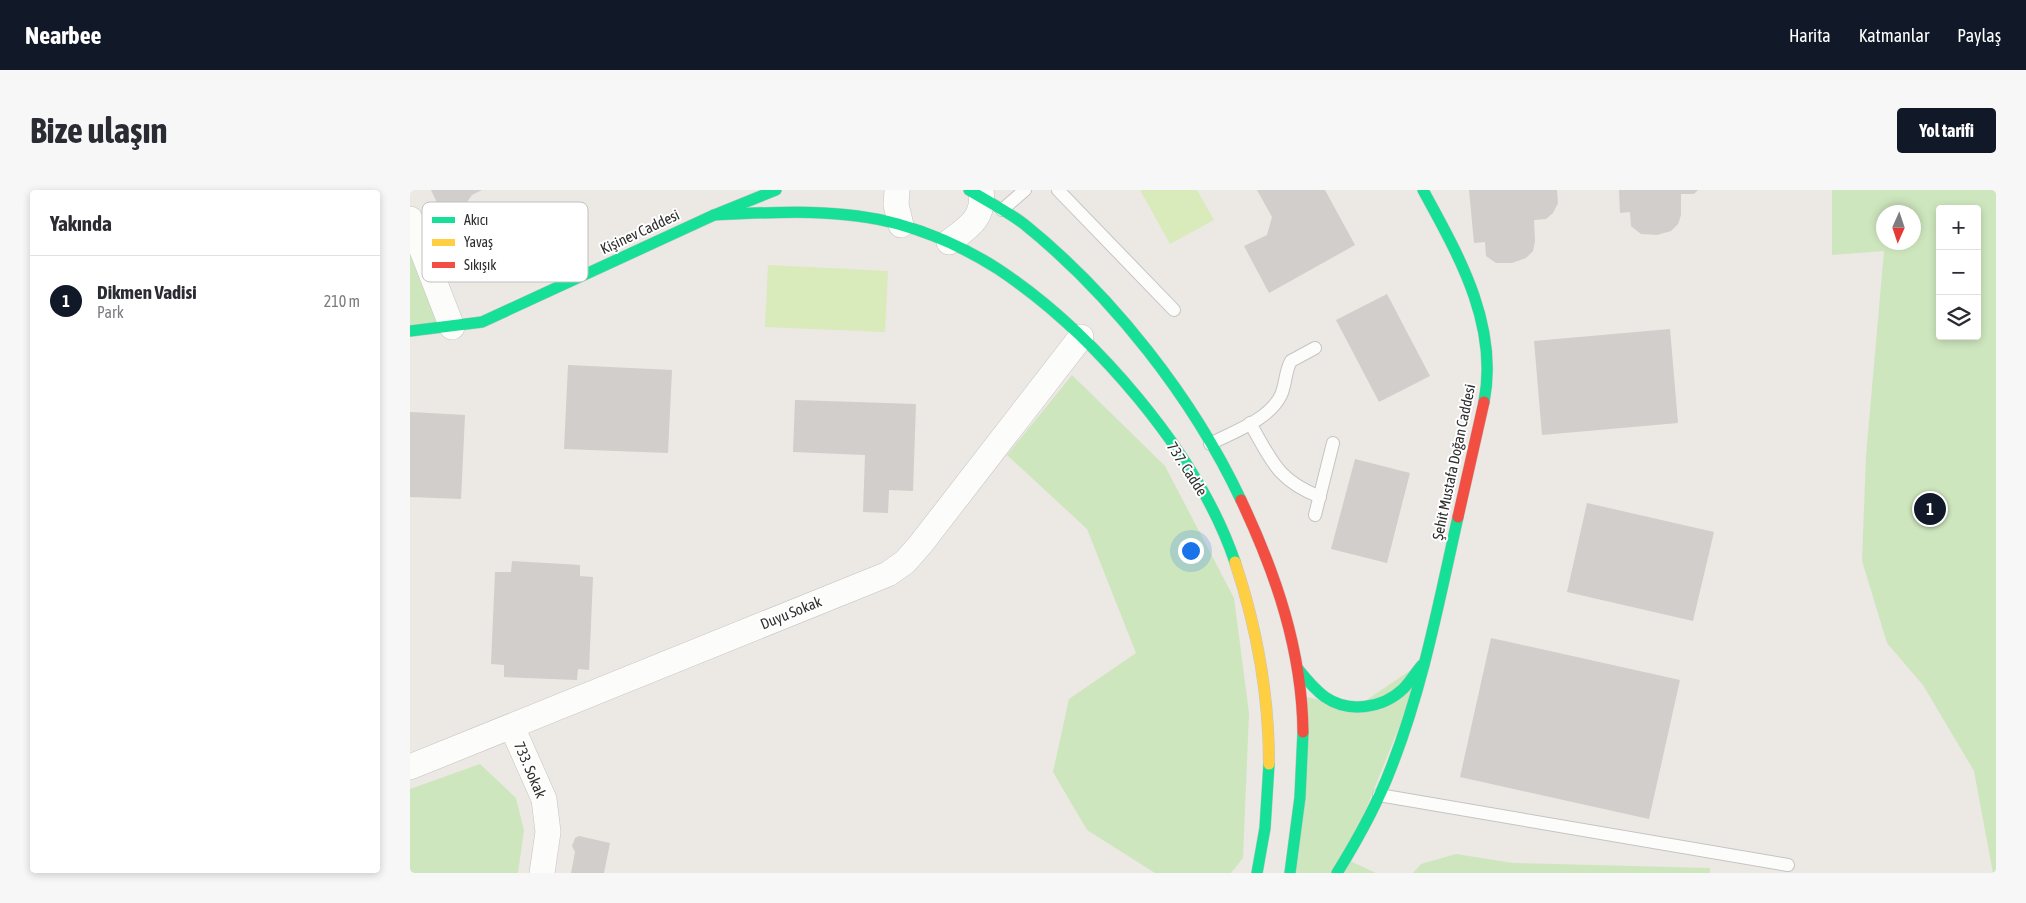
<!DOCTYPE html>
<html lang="tr">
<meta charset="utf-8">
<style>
:root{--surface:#fff;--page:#f7f7f7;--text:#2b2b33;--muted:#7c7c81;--line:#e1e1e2;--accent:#111827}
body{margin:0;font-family:"Asap Condensed",sans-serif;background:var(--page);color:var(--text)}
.controls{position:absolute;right:15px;top:15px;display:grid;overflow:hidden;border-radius:5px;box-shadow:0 2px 8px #0003}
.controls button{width:45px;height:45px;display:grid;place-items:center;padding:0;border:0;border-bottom:1px solid var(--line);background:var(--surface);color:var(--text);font:25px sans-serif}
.compass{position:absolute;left:1466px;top:15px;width:45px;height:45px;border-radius:50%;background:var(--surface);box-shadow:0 2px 8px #0003;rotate:183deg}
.you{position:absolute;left:780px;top:360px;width:18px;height:18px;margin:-12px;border:4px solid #fff;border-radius:50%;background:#1a73e8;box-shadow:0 0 0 8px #1a73e833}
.badge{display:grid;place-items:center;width:32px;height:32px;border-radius:50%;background:var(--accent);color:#fff;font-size:16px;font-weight:700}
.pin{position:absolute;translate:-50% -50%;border:2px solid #fff;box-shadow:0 1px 5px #0006}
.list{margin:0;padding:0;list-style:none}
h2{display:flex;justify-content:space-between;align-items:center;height:65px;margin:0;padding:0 20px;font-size:21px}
h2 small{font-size:16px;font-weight:400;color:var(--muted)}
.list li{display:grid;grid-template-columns:32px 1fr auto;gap:15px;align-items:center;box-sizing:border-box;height:90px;padding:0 20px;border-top:1px solid var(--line)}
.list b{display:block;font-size:19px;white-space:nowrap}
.list p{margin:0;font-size:16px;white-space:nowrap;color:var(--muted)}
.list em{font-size:16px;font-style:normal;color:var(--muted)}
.icon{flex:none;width:28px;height:28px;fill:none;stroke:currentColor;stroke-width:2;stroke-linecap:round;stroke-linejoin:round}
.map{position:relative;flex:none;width:1586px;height:683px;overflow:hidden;border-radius:5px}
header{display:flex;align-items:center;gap:30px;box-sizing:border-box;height:70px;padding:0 25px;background:var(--accent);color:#fff}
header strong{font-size:24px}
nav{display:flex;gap:28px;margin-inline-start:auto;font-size:18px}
.intro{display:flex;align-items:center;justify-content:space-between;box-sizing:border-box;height:120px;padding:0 30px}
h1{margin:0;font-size:35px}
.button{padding:12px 22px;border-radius:5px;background:var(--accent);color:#fff;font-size:18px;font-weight:700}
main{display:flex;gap:30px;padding:0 30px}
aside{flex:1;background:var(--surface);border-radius:5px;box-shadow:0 2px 8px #0003}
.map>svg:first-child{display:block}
.green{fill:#cee6be;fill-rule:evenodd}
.pitch{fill:#d9eabb}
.building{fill:#d1cecb}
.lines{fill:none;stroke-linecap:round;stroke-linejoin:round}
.lane-casing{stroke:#c5c4c5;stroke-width:14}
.street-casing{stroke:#c5c4c5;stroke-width:26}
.fast-casing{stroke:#c5c4c5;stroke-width:12}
.slow-casing{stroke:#c5c4c5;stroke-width:12}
.jam-casing{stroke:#c5c4c5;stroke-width:12}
.lane{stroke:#fcfcfb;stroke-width:12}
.street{stroke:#fcfcfb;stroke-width:25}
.fast{stroke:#16e098;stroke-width:11}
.slow{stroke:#ffcf43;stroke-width:11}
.jam{stroke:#f24e42;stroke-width:11}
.labels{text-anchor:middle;stroke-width:4;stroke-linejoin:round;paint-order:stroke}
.street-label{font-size:15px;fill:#2e2e2e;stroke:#fff}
.key{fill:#fff;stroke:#c0c0c0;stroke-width:1}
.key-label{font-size:14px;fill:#2e2e2e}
</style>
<header>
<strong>Nearbee</strong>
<nav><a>Harita</a><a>Katmanlar</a><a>Paylaş</a></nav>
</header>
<div class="intro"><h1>Bize ulaşın</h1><a class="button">Yol tarifi</a></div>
<main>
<aside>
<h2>Yakında<small></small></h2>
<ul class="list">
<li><span class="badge">1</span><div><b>Dikmen Vadisi</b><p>Park</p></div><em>210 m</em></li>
</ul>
</aside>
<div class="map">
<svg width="1586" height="683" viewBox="0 0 1586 683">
<rect width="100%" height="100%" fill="#ece8e4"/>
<g class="green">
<path d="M1422 0H1586V683H1583L1564 581 1513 495 1477 453 1452 371 1456 266 1474 61 1422 65ZM1530 19H1567V146H1530ZM1474 22H1504V52H1474Z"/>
<path d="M0 29 42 137 0 141Z"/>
<path d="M662 185 755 276 824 408 839 523 833 668 821 683H745L677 640 643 582 659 509 726 463 677 339 597 265Z"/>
<path d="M1016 470 936 669 966 683H880L891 506 946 517Z"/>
<path d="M70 574 106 608 114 640 108 683H0V599Z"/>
<path d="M1046 664 1103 673 1300 678V683H1003L1011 674Z"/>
</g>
<g class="pitch">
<path d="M730 0H787L804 30 760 54Z"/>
<path d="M358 75 478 81 475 142 355 137Z"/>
</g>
<g class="building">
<path d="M21 0H72L62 5 55 15 48 18 41 16 31 21Z"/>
<path d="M847 0H915L945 55 859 103 834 56 857 45 862 27Z"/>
<path d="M1059 0H1147L1148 13 1143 23 1136 29 1124 30 1125 51 1123 61 1116 68 1102 73H1086L1076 66 1075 52 1064 53Z"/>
<path d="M1209 0H1288L1284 4H1271V25L1268 34 1261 41 1247 45 1231 44 1221 36 1220 22 1210 23Z"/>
<path d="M977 104 1020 186 969 212 926 130Z"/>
<path d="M1260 139 1268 233 1132 245 1124 151Z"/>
<path d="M158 175 262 180 258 263 154 259Z"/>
<path d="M385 210 506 214 503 301 479 300 478 323 453 322 455 265 383 262Z"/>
<path d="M0 222 55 225 51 309 0 307Z"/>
<path d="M945 269 1000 283 977 373 921 359Z"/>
<path d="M1177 313 1304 342 1283 431 1157 402Z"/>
<path d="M102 371 170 375V386L183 387 179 480 168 479 167 490 94 487V475L81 474 85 382H101Z"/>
<path d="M1081 448 1270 490 1239 629 1050 587Z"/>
<path d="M169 646 200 653 194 683H161L165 662 162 656 165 648Z"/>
</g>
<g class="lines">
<g class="lane-casing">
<g id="lane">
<path d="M648 0 764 120"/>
<path d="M592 20 615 0"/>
<path d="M840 233C862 271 867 290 910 307"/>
<path d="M800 254C823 242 859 230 871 205 876 194 875 181 881 171L905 158"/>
<path d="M905 325 923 253"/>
<path d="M969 605 1378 675"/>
</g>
</g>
<g class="street-casing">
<g id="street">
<path d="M487 0 486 15 491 35"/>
<path d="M0 29 42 137"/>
<path d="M539 52C559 37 575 28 571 0"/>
<path d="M102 537 134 609 138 642 132 683"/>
<path d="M0 577 478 384 495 372 510 355 671 147"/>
</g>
</g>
<g class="fast-casing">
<g id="fast">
<path d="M559 0C577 11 597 21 614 34 702 105 783 208 831 310"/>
<path d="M1013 0C1049 66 1089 135 1074 212"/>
<path d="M304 25C365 22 429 18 488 34 524 44 557 59 588 79 683 142 788 263 825 372"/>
<path d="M0 141 72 132 304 25 366 0"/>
<path d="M888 479C896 489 904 499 915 507 938 523 972 519 993 499 1000 492 1005 483 1012 475"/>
<path d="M847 683 855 638 859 574"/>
<path d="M880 683 890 607 893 542"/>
<path d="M927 683C948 649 967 615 981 578 1013 497 1029 411 1048 327"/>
</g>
</g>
<g class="slow-casing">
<path id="slow" d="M825 372C847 438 859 504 859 574"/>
</g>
<g class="jam-casing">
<g id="jam">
<path d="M831 310C866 384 892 460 893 542"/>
<path d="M1048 327 1074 212"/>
</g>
</g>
<use href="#lane" class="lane"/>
<use href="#street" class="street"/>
<use href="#fast" class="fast"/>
<use href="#slow" class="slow"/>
<use href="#jam" class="jam"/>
</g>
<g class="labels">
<g class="street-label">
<text transform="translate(230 42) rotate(-25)" y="5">Kişinev Caddesi</text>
<text transform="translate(1044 272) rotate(-78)" y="5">Şehit Mustafa Doğan Caddesi</text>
<text transform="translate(777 279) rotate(57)" y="5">737. Cadde</text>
<text transform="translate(381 423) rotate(-22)" y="5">Duyu Sokak</text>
<text transform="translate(120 580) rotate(67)" y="5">733. Sokak</text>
</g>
</g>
<rect x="12" y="12" width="166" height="80" rx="8" class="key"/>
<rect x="22" y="27" width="23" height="6" fill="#16e098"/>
<rect x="22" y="49" width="23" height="7" fill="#ffcf43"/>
<rect x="22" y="72" width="23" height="6" fill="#f24e42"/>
<g class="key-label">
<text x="54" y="35">Akıcı</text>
<text x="54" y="57">Yavaş</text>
<text x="54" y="80">Sıkışık</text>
</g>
</svg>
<div class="controls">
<button>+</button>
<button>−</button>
<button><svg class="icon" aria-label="layers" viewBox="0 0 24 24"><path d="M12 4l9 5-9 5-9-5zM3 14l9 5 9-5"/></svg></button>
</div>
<svg class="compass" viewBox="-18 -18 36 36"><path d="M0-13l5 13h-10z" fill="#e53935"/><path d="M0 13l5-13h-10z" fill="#7c7c81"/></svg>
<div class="you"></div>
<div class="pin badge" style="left:1520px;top:319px">1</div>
</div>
</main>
